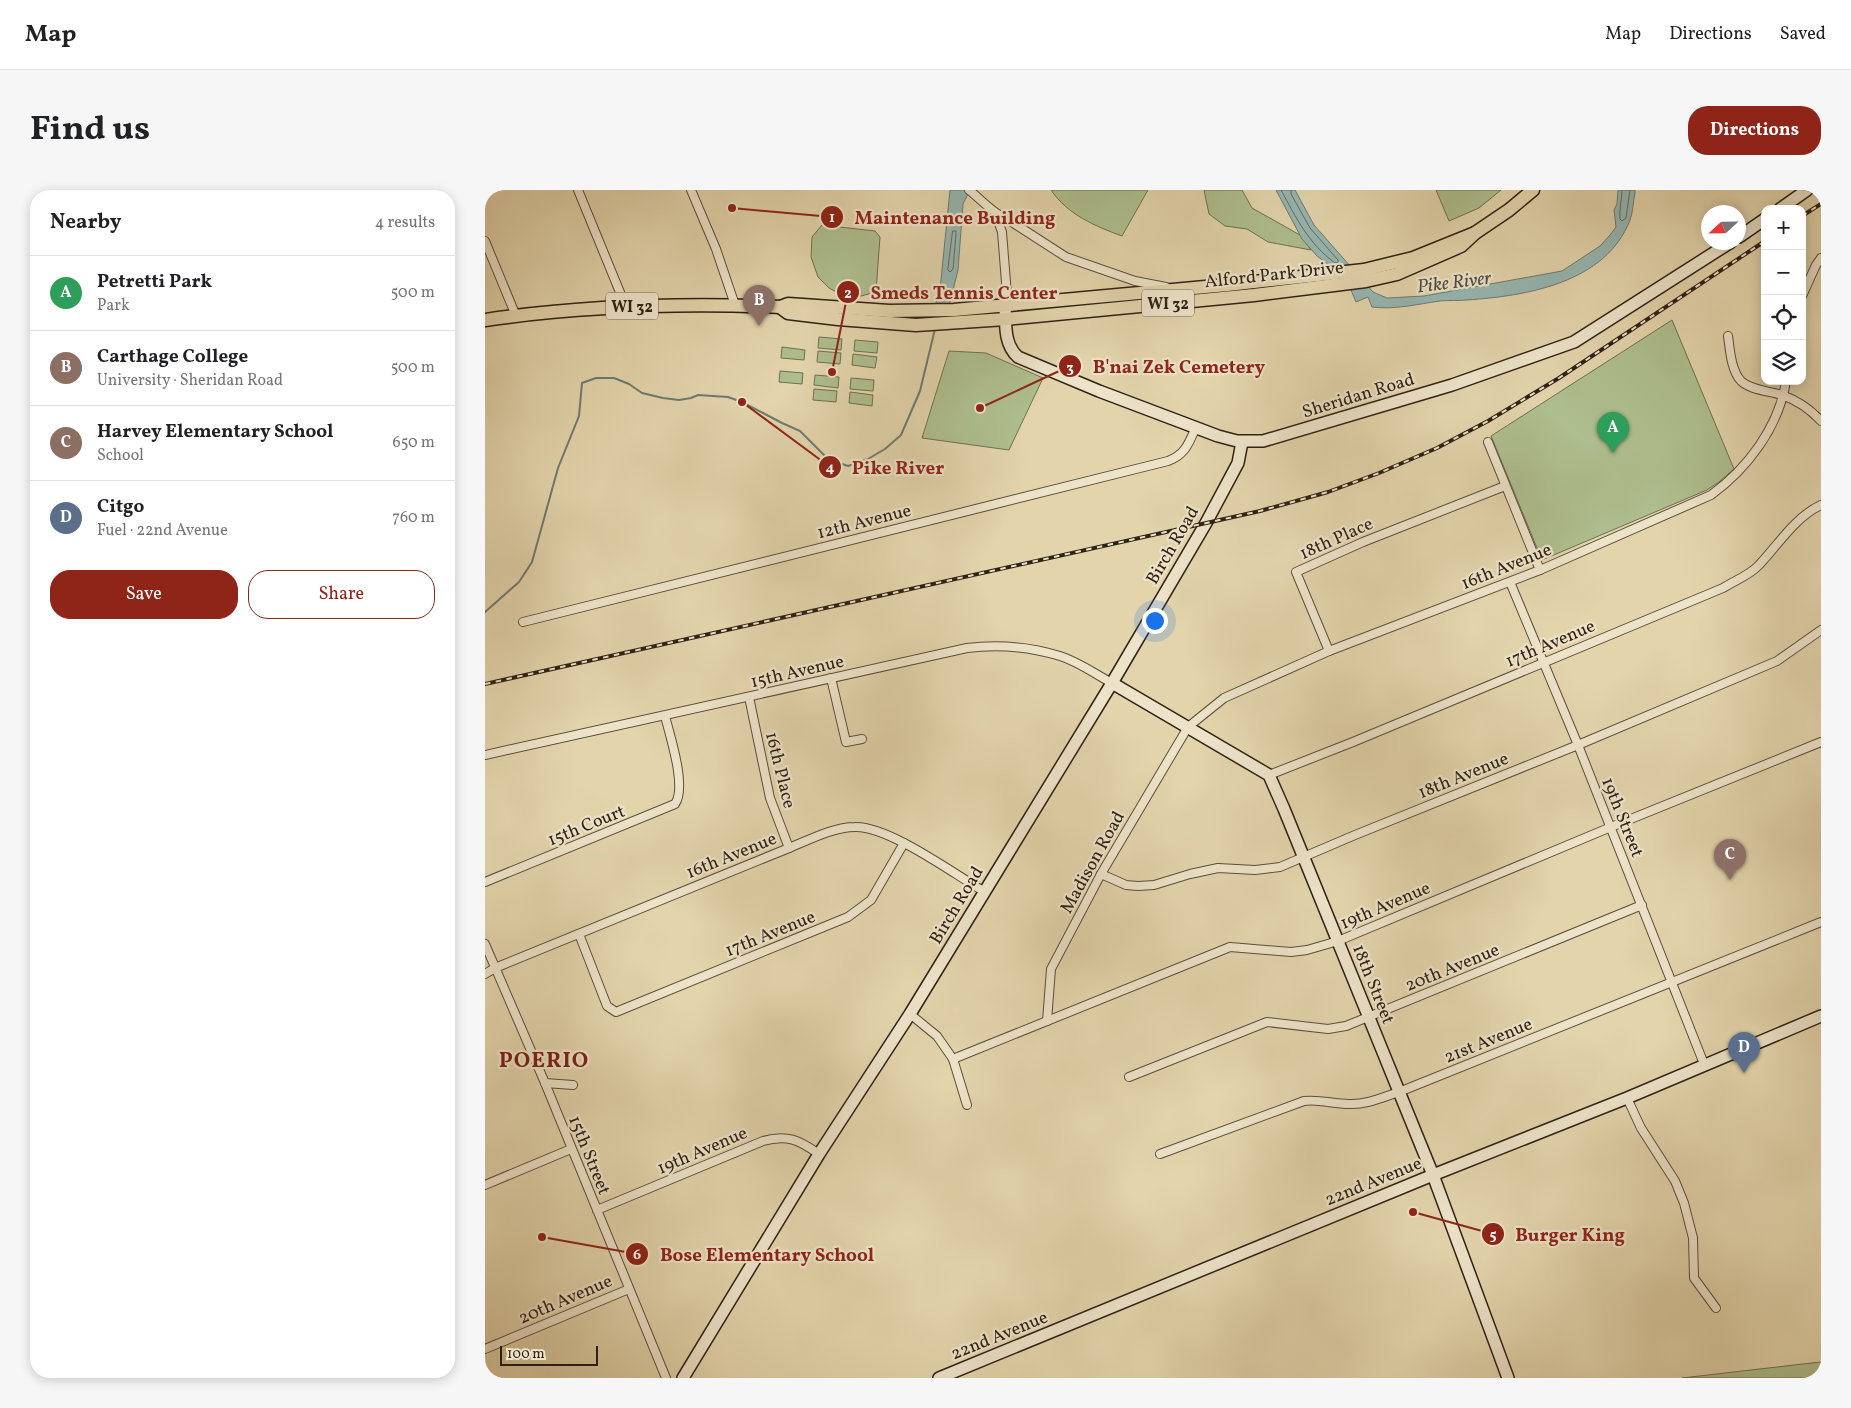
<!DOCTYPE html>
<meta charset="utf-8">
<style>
:root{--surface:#fff;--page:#f6f6f6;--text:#202124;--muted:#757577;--line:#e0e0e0;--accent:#8f2418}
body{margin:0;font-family:Vollkorn,serif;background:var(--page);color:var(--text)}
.controls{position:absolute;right:15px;top:15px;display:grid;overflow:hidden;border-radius:10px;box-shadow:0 2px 12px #0003}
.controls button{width:45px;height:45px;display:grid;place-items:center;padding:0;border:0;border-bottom:1px solid var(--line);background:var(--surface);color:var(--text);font:25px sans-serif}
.compass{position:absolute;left:1216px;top:15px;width:45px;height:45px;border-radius:50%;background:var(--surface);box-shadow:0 2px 12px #0003;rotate:248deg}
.scale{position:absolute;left:15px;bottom:12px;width:98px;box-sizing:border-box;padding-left:5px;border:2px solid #2f2114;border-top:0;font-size:14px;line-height:18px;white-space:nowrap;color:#2f2114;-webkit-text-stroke:4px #ede3c9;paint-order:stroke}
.you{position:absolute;left:669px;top:430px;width:18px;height:18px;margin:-12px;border:4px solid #fff;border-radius:50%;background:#1a73e8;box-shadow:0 0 0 8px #1a73e833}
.badge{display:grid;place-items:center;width:32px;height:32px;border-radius:50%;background:var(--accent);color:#fff;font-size:16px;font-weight:700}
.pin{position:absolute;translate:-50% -41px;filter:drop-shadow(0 1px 2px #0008)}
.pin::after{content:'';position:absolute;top:26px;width:18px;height:15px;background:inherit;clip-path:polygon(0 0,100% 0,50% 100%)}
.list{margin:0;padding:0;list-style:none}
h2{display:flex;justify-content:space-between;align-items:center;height:65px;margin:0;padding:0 20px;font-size:21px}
h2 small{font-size:16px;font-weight:400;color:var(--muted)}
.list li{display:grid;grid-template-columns:32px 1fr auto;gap:15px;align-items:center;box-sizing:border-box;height:75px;padding:0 20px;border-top:1px solid var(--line)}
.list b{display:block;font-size:19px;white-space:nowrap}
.list p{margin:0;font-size:16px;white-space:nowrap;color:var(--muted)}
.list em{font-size:16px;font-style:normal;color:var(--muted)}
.actions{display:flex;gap:10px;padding:15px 20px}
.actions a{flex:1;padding:11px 0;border:1px solid var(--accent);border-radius:20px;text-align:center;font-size:18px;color:var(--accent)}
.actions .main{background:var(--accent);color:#fff}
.icon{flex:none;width:28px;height:28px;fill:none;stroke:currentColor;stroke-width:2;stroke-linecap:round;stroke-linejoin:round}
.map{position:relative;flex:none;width:1336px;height:1188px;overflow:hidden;border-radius:20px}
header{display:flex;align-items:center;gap:30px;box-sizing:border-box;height:70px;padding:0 25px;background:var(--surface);border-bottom:1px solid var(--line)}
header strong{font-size:24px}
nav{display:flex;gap:28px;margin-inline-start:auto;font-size:18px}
.intro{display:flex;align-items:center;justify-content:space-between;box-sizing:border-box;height:120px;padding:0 30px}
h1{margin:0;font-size:35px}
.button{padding:12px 22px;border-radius:20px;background:var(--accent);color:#fff;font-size:18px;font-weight:700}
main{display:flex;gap:30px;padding:0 30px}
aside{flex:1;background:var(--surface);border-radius:20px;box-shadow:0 2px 12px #0003}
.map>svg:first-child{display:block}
.green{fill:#aebe8e;stroke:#6e7051}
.water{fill:#97b7b2;stroke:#6d7b73}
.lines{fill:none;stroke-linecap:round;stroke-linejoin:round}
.shore{stroke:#636c63;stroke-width:1}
.stream{stroke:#6d7b73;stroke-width:2}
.street-casing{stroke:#5c4e3a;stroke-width:10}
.secondary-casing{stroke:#2f2114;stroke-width:14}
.primary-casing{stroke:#2f2114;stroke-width:15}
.street{stroke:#ede3c9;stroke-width:8}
.secondary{stroke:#ede3c9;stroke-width:11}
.primary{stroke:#e3d4ac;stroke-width:12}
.rail-casing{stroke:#2f2114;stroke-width:4}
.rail{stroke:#ede3c9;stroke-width:2;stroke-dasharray:5.5;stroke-linecap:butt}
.labels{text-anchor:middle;stroke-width:4.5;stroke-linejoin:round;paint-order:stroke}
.shield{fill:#ede3c9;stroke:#685b4a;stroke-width:1}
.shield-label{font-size:16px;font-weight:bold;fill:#2f2114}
.street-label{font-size:18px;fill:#2f2114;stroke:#ede3c9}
.water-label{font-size:19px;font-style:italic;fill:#4e4e43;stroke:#ede3c9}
.district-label{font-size:22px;font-weight:bold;letter-spacing:1px;fill:#7a1f14;stroke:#ede3c9}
.leader{fill:none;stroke:#8f2418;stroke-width:2}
.callout-dot{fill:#8f2418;stroke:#ede3c9;stroke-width:2}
.mark-label{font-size:15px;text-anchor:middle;font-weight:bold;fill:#fff}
.callout-label{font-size:19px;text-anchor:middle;font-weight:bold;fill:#8f2418;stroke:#ede3c9;stroke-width:4.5;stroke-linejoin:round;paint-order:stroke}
</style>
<header>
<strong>Map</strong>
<nav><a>Map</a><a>Directions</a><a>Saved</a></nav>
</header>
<div class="intro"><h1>Find us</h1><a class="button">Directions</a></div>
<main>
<aside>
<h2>Nearby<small>4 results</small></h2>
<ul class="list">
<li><span class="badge" style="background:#2e9e5b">A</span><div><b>Petretti Park</b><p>Park</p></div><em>500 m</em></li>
<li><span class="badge" style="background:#8d6e63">B</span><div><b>Carthage College</b><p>University · Sheridan Road</p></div><em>500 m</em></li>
<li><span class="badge" style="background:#8d6e63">C</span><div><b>Harvey Elementary School</b><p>School</p></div><em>650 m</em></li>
<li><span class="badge" style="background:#5c6f8a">D</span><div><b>Citgo</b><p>Fuel · 22nd Avenue</p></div><em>760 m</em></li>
</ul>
<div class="actions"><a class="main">Save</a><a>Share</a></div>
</aside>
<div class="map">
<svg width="1336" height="1188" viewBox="0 0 1336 1188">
<rect width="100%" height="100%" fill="#e3d4ac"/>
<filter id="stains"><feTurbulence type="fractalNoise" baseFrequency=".004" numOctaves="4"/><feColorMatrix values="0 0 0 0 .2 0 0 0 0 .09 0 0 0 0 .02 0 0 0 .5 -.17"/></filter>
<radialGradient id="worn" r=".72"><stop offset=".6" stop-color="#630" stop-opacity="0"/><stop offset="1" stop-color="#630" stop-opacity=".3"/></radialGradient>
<g class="green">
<path d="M566 0H663L637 46C610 36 583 25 566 0Z"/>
<path d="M719 0H757L767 18 815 45 826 60 783 52 762 39 740 36 724 24Z"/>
<path d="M951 0H1016L994 18 964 31Z"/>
<path d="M337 35 390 41 395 47 391 102 376 106H359L344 98 333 87 326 67 327 47Z"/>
<path d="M1187 130 1249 279 1235 291 1222 300 1057 370 1006 246Z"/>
<path d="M334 147 357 149 356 160 333 158Z"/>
<path d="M370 150 393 152 392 163 369 161Z"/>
<path d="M297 157 320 160 319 170 296 168Z"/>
<path d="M333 161 356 163 355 174 332 172Z"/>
<path d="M464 161 501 163 558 188 524 260 437 248Z"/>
<path d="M368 164 392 167 390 178 367 175Z"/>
<path d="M295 181 318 183 317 194 294 192Z"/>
<path d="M330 185 354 187 353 198 329 195Z"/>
<path d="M366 188 389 190 388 201 365 199Z"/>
<path d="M329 199 352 201 351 212 328 210Z"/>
<path d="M365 202 388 205 387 216 364 213Z"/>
<path d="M1336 1172V1188H1197L1318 1174Z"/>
</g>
<g class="water">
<path d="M465 0H485L478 14 473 80 465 112 463 115 450 116 455 100Z"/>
<path d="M791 0H810L829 35 888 102 902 108 939 106 1077 81 1115 56 1125 45 1131 37 1129 20 1132 14 1133 0H1150V3C1148 12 1148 22 1145 30 1121 93 1041 106 982 110 973 111 964 110 955 111 933 114 910 120 887 117L883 107 871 112 866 100 849 79 832 66 817 49Z"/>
</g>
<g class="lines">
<g class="shore">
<path d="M796 0C812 29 823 53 850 73H853V70L825 38 806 4V0"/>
<path d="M1137 0C1137 10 1134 19 1135 29L1137 31 1141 28 1145 0"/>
<path d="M468 41H471V44L468 79 465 82 463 80Z"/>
</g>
<path class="stream" d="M0 422 34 392 47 372 73 278 94 226 97 193 111 188H129L144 194 157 203 178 208 194 210 206 208 213 205 243 207 257 212 297 233 315 241 343 269 363 276 383 269 400 259 416 245 435 201 450 139"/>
<g class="street-casing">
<g id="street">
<path d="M93 0 141 117"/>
<path d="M206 0 231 59 250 115"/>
<path d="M484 0C497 10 507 23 522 29L581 67 650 91 681 97"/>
<path d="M511 25 517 42 522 105 520 114"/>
<path d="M0 51 31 126"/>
<path d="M1317 106 1331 75 1336 68"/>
<path d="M1243 146C1245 160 1246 180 1256 191 1265 200 1285 201 1297 205 1311 210 1326 220 1336 231"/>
<path d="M1003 252 1055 380"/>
<path d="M1025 392 1093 555 1219 874"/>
<path d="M38 432 683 271C700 265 704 253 711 237"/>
<path d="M844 461 811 382 878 352 1020 296"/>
<path d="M346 488 361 552 377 549"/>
<path d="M264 507 285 608 304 658"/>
<path d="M0 565 482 458C513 454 545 457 575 466 594 472 610 484 627 493"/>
<path d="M784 585 868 552 1238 398C1249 391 1265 385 1274 375 1293 355 1310 327 1336 315"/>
<path d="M616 684 641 695 653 696 669 695 705 684 733 678 770 680 795 677 870 645 1093 555 1292 471 1336 440"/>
<path d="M0 692 190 614C202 597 185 546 180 526"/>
<path d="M94 744 122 816 131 822 363 727 386 710 419 653"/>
<path d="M0 754 60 893 181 1188"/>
<path d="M0 784 10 778 304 658C324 650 348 637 370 637 404 636 469 684 500 702"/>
<path d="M425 824 452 846 468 869 482 915"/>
<path d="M562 831 566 779 616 684 703 537 739 508 844 461 1055 380 1226 305C1262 279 1294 237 1301 191"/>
<path d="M468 869 745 757 806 762 822 760 853 751 1126 637 1336 552"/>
<path d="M644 887 782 832 843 839 861 836 1157 715"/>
<path d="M60 893 88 895"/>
<path d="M1142 908 1156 938 1190 991 1199 1013 1208 1048 1209 1088 1231 1118"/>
<path d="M675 964 819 911C835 909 848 914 864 914 881 915 898 907 914 902L1336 732"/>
<path d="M0 995 86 959"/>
<path d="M112 1020 278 951C302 944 314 950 334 964"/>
<path d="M0 1159 144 1099"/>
</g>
</g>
<g class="secondary-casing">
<g id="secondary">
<path d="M1295 19 1322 0"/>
<path d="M1254 47 1280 29"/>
<path d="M520 114C521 132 518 154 533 167L614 201 733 246 752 251H778L967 195 1089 152 1246 52"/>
<path d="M627 493 784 585 799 619 948 985 1023 1188"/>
<path d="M198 1188 334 964 425 824 627 493 721 333 753 273 757 252"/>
<path d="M454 1188 948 985 1142 908 1336 826"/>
</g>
</g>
<g class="primary-casing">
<g id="primary">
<path d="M295 117 303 123 353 129 431 135 521 129 769 105 881 91 912 84 976 56 990 43 1024 20 1048 0"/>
<path d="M0 130C97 116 197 113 295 117L303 114 404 121 469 120 742 95 879 80 928 68 990 43"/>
</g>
</g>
<use href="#street" class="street"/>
<use href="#secondary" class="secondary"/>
<use href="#primary" class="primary"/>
<g class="rail-casing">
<g id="rail">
<path d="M1317 26 1336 14"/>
<path d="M0 494 775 321 843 302 894 283 952 258 1003 231 1074 188 1280 51"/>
</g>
</g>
<use href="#rail" class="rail"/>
</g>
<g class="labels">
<g class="shield">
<rect x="657" y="99.5" width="52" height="27" rx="4"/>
<rect x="121" y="102.5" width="52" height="27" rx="4"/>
</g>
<g class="shield-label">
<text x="683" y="119">WI 32</text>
<text x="147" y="122">WI 32</text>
</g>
<g class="street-label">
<text transform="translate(789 84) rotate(-6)" y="6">Alford Park Drive</text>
<text transform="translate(873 205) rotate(-17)" y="6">Sheridan Road</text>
<text transform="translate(379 331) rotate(-14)" y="6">12th Avenue</text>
<text transform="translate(851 348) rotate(-24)" y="6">18th Place</text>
<text transform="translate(687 355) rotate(-60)" y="6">Birch Road</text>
<text transform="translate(1021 376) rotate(-22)" y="6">16th Avenue</text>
<text transform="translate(1065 453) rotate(-23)" y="6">17th Avenue</text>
<text transform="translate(312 481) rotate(-13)" y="6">15th Avenue</text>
<text transform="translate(296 580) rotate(76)" y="6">16th Place</text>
<text transform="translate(978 585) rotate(-22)" y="6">18th Avenue</text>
<text transform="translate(1138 627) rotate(68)" y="6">19th Street</text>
<text transform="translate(101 635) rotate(-22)" y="6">15th Court</text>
<text transform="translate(246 665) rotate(-22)" y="6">16th Avenue</text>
<text transform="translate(607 672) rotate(-61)" y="6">Madison Road</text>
<text transform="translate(471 715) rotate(-59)" y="6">Birch Road</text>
<text transform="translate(900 715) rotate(-23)" y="6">19th Avenue</text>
<text transform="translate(285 743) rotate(-22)" y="6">17th Avenue</text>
<text transform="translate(967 777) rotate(-22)" y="6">20th Avenue</text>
<text transform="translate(889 794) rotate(68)" y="6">18th Street</text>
<text transform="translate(1003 850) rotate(-22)" y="6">21st Avenue</text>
<text transform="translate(217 960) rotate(-23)" y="6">19th Avenue</text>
<text transform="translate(105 965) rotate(68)" y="6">15th Street</text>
<text transform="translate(888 991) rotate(-22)" y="6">22nd Avenue</text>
<text transform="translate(80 1109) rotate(-23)" y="6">20th Avenue</text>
<text transform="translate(514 1145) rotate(-22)" y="6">22nd Avenue</text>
</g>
<g class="water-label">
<text transform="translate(969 91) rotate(-7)" y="7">Pike River</text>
</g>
<g class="district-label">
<text x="59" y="877">POERIO</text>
</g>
</g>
<path class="leader" d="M247 18L347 27M347 182L363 102M495 218L585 176M257 212L345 277M928 1022L1008 1044M57 1047L152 1064"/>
<g class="callout-dot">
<circle cx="247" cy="18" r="5"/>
<circle cx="347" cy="182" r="5"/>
<circle cx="495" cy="218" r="5"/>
<circle cx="257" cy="212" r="5"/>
<circle cx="928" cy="1022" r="5"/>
<circle cx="57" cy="1047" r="5"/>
<circle cx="347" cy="27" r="12"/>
<circle cx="363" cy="102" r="12"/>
<circle cx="585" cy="176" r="12"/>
<circle cx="345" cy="277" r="12"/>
<circle cx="1008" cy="1044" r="12"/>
<circle cx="152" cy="1064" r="12"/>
</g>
<g class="mark-label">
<text x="347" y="32">1</text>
<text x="363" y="108">2</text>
<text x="585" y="182">3</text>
<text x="345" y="282">4</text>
<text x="1008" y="1049">5</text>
<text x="152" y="1069">6</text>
</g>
<g class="callout-label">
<text x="470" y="34">Maintenance Building</text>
<text x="479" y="109">Smeds Tennis Center</text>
<text x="694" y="183">B'nai Zek Cemetery</text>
<text x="413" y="284">Pike River</text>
<text x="1085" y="1051">Burger King</text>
<text x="282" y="1071">Bose Elementary School</text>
</g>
<rect width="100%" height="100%" filter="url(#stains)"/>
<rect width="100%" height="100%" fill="url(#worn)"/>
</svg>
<div class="controls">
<button>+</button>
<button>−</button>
<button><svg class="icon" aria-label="locate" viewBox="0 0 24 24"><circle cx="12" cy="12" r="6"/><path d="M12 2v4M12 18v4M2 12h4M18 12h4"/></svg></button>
<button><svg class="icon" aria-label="layers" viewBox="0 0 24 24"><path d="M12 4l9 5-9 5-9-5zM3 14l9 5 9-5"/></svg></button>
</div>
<svg class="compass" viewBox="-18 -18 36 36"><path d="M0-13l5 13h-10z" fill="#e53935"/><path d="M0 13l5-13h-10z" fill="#757577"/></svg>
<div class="scale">100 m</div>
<div class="you"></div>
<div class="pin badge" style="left:1128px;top:263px;background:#2e9e5b">A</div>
<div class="pin badge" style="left:274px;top:136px;background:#8d6e63">B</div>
<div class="pin badge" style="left:1245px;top:690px;background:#8d6e63">C</div>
<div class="pin badge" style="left:1259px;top:883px;background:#5c6f8a">D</div>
</div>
</main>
